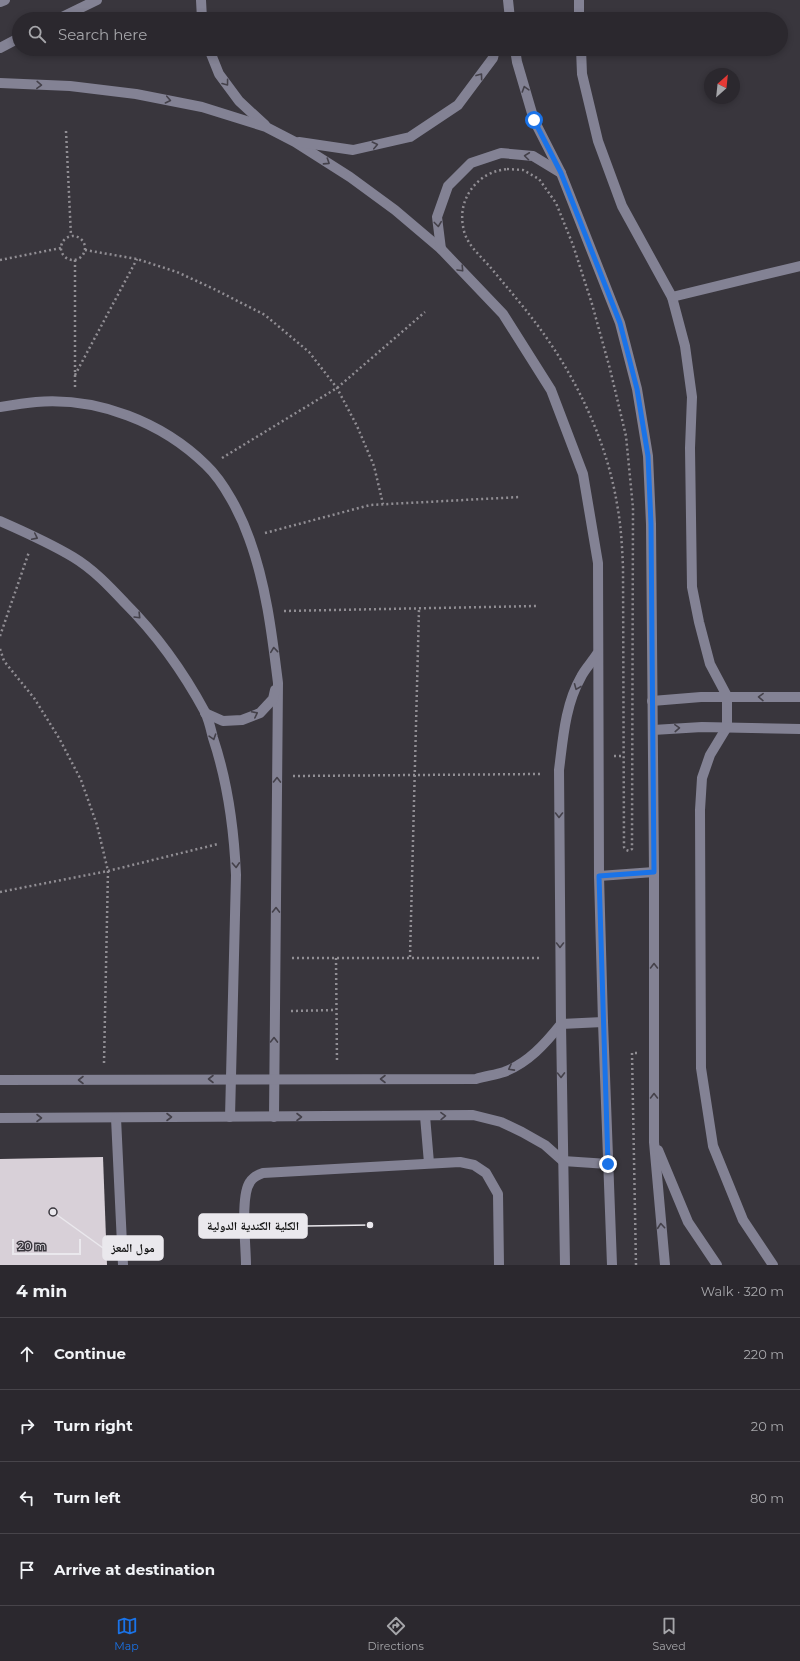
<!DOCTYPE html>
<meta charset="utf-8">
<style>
:root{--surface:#2b282e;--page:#37343a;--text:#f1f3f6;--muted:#a6a6aa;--line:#47444a;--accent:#1a73e8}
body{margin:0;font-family:Montserrat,"Noto Naskh Arabic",sans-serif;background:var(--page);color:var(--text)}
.compass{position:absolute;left:704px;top:68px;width:36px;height:36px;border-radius:50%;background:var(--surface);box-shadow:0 2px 6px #0003;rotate:27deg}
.scale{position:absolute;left:12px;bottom:10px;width:69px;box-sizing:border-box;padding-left:4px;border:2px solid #eae8ed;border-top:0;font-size:11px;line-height:14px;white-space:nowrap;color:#eae8ed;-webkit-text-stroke:3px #39363d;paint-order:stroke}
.stop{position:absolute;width:12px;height:12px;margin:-9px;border:3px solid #1a73e8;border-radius:50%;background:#fff}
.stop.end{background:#1a73e8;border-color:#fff;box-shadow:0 1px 4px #0008}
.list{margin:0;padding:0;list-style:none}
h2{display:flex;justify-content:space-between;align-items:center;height:52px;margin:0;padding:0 16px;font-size:17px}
h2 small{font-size:13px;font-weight:400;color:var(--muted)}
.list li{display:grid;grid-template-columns:26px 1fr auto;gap:12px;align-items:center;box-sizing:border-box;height:72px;padding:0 16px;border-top:1px solid var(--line)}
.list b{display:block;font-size:15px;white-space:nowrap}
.list em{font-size:13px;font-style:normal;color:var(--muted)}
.icon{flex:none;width:22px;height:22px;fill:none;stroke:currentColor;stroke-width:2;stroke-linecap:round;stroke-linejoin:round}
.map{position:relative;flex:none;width:800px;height:1265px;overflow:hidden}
.search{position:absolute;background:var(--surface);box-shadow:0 2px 6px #0003;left:12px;right:12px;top:12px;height:44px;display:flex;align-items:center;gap:10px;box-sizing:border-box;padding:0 14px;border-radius:22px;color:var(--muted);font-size:15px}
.sheet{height:340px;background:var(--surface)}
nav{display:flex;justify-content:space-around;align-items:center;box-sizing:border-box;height:56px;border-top:1px solid var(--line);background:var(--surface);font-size:11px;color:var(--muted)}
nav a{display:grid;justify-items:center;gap:2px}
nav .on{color:var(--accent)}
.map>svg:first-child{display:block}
.building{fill:#d8d0d8}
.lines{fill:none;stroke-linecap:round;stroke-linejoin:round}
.path{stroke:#918e94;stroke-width:2.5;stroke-dasharray:2 3;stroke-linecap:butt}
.minor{stroke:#838294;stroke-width:10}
.oneway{stroke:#44414a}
.route{stroke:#1a73e8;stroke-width:5}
.leader{fill:none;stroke:#eae8ed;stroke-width:1.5}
.callout-dot{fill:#eae8ed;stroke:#39363d;stroke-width:1.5}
.callout{fill:#eae8ed;stroke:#eae8ed;stroke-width:1.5}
.callout-label{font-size:12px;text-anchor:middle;font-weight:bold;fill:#111}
</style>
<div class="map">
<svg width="800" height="1265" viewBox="0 0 800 1265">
<rect width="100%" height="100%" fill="#39363d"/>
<path class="building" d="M103 1157 107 1265H0V1159Z"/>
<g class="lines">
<g class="path">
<path d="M66 131 71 236"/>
<path d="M507 169 523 170 539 179 556 203 573 245 592 304 610 369 626 436 633 508 632 846V849L629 851 626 850 624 847 623 567C622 546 621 525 617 504 606 437 573 371 532 318 519 301 505 285 491 268 481 256 465 244 463 226 459 204 470 184 489 174 495 171 501 170 507 169Z"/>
<circle cx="73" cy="248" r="12"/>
<path d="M85 250 137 259 177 272 214 289 265 315 309 352 337 388 357 426 374 466 383 504"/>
<path d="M0 260 61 248"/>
<path d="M75 375 137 259"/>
<path d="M75 387V260"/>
<path d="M222 458 337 388 425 312"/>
<path d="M265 533 370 505 520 497"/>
<path d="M284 611 536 606"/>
<path d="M0 636 29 552"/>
<path d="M0 649 4 661 34 698 59 738 81 780 97 825 108 871 104 1063"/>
<path d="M614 756H624"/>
<path d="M293 776 540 774"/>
<path d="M0 892 108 871 218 844"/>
<path d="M410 957 419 609"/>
<path d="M292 958H541"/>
<path d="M336 958 337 1063"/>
<path d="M291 1011 336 1010"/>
<path d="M636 1265 632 1053H637"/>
</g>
<g class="minor">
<path d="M201 0 202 19"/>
<path d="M508 0 510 19"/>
<path d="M0 2 5 0"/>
<path d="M58 19 97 0"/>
<path d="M579 19V0"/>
<path d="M0 48 19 38"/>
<path d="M209 49 219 74 239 101 265 125"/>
<path d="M515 49 517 62 534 120 561 173 620 323 637 389 648 456 651 524 654 872V1142L665 1265"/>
<path d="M581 49 582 74 598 141 622 206 672 297 685 346 692 397 690 448 692 587 699 622 710 664 727 696V727L710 755 702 778 700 810 701 1068 713 1146 743 1220 773 1265"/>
<path d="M0 83 70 86 136 94 202 107 266 127 295 142 350 177 395 210 441 249 503 314 551 390 583 474 598 563 599 876 603 1022 612 1265"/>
<path d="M299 142 353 150 410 137 458 105 493 58 495 49"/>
<path d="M441 249 437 217 448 186 471 163 501 153 533 156 561 173"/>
<path d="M672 297 800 266"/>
<path d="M0 407C12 405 24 403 36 402 98 397 162 422 206 465 224 482 241 515 249 538 266 584 272 634 278 683L274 1117"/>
<path d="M0 521C25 532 50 543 73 557 93 569 109 586 125 603 156 634 184 673 205 712 209 720 211 730 213 738 228 783 234 828 236 875L230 1117"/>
<path d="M652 701 701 697H800"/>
<path d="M205 713 223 721 242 720 260 713 273 699 275 690"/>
<path d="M653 730 702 727 800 729"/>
<path d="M599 876 654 872"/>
<path d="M0 1080 476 1079C485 1076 495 1075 504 1072 528 1063 545 1044 561 1024L603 1022"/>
<path d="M425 1116 429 1163"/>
<path d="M0 1118 473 1115 501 1122 522 1132 545 1145 563 1161 608 1164"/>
<path d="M116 1118 123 1265"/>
<path d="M658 1150 688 1222 717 1265"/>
<path d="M246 1265C246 1246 240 1196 250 1182 253 1177 257 1175 263 1173L460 1162 474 1165 486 1173 498 1194 499 1265"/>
<path d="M565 1265 561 1024 559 770C563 739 565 705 581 677 585 669 592 662 597 654"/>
</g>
</g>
<defs><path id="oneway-chevron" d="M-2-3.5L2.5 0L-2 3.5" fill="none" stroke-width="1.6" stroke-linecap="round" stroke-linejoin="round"/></defs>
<g class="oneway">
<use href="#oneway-chevron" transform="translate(480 76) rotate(-54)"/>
<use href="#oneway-chevron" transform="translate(226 83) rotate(53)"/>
<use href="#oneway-chevron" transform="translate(39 85) rotate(2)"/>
<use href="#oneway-chevron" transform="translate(525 89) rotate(-107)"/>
<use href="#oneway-chevron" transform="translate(168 100) rotate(12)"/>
<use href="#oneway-chevron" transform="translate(375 145) rotate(-13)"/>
<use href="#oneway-chevron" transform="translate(527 156) rotate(-173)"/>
<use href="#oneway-chevron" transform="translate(327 162) rotate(33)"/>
<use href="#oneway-chevron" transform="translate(438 224) rotate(83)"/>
<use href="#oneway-chevron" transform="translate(461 269) rotate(47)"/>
<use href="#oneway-chevron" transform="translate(35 537) rotate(26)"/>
<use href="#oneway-chevron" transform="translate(138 616) rotate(46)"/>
<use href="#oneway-chevron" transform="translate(274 650) rotate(-96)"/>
<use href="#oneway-chevron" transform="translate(577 687) rotate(112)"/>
<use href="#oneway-chevron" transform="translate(761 697) rotate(-179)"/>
<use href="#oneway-chevron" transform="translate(255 714) rotate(-27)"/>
<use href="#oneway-chevron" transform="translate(677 728) rotate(-3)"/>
<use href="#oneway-chevron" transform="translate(213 737) rotate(72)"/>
<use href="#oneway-chevron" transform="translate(277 780) rotate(-89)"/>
<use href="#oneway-chevron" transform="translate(559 815) rotate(90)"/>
<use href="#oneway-chevron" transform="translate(236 865) rotate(87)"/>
<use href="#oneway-chevron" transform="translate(276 910) rotate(-89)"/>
<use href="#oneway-chevron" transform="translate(560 945) rotate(90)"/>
<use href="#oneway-chevron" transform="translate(654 966) rotate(-90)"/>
<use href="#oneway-chevron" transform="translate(274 1040) rotate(-89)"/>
<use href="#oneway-chevron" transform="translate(511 1068) rotate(152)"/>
<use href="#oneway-chevron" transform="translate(561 1075) rotate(89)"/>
<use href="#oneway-chevron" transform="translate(211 1079) rotate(180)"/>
<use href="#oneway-chevron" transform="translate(383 1079) rotate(180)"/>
<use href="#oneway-chevron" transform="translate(81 1080) rotate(180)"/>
<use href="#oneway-chevron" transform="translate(654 1096) rotate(-90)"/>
<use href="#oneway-chevron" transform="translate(443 1116) rotate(-1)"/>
<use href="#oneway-chevron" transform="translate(169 1117)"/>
<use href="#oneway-chevron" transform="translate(299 1117)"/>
<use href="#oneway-chevron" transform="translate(39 1118)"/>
<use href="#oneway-chevron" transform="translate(661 1226) rotate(-95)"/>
</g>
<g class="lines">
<path class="route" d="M534 120 561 173 620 323 637 389 648 456 651 524 654 872 599 876 608 1164"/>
</g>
<path class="leader" d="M370 1225L307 1226M53 1212L103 1248"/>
<g class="callout-dot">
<circle cx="370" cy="1225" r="4"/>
<circle cx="53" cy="1212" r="4"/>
</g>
<g class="callout">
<rect x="199" y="1214" width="108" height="24" rx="4"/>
<rect x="103" y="1236" width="60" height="24" rx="4"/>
</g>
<g class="callout-label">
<text x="253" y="1230">الكلية الكندية الدولية</text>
<text x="133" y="1252">مول المعز</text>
</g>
</svg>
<svg class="compass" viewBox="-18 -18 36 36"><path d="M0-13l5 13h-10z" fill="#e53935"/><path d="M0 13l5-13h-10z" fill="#a6a6aa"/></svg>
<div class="scale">20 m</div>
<div class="stop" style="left:534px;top:120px"></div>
<div class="stop end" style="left:608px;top:1164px"></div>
<div class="search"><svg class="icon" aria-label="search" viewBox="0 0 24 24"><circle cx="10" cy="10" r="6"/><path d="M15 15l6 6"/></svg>Search here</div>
</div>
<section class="sheet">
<h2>4 min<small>Walk · 320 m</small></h2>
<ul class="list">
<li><svg class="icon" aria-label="ahead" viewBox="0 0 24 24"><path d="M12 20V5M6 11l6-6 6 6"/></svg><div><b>Continue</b></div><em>220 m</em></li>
<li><svg class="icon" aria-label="right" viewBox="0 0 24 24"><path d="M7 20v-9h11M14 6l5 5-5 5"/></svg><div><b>Turn right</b></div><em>20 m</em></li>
<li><svg class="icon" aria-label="left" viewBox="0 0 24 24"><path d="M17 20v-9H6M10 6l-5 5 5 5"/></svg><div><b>Turn left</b></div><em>80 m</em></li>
<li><svg class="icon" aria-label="arrive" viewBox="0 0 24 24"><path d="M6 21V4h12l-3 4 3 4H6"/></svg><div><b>Arrive at destination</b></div></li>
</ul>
</section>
<nav>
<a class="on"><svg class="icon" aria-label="map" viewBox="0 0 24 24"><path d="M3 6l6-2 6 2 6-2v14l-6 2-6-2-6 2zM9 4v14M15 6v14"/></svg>Map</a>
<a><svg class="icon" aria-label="directions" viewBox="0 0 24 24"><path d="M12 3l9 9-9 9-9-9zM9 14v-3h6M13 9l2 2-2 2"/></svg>Directions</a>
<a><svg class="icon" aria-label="saved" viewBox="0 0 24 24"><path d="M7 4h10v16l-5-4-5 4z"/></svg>Saved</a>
</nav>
